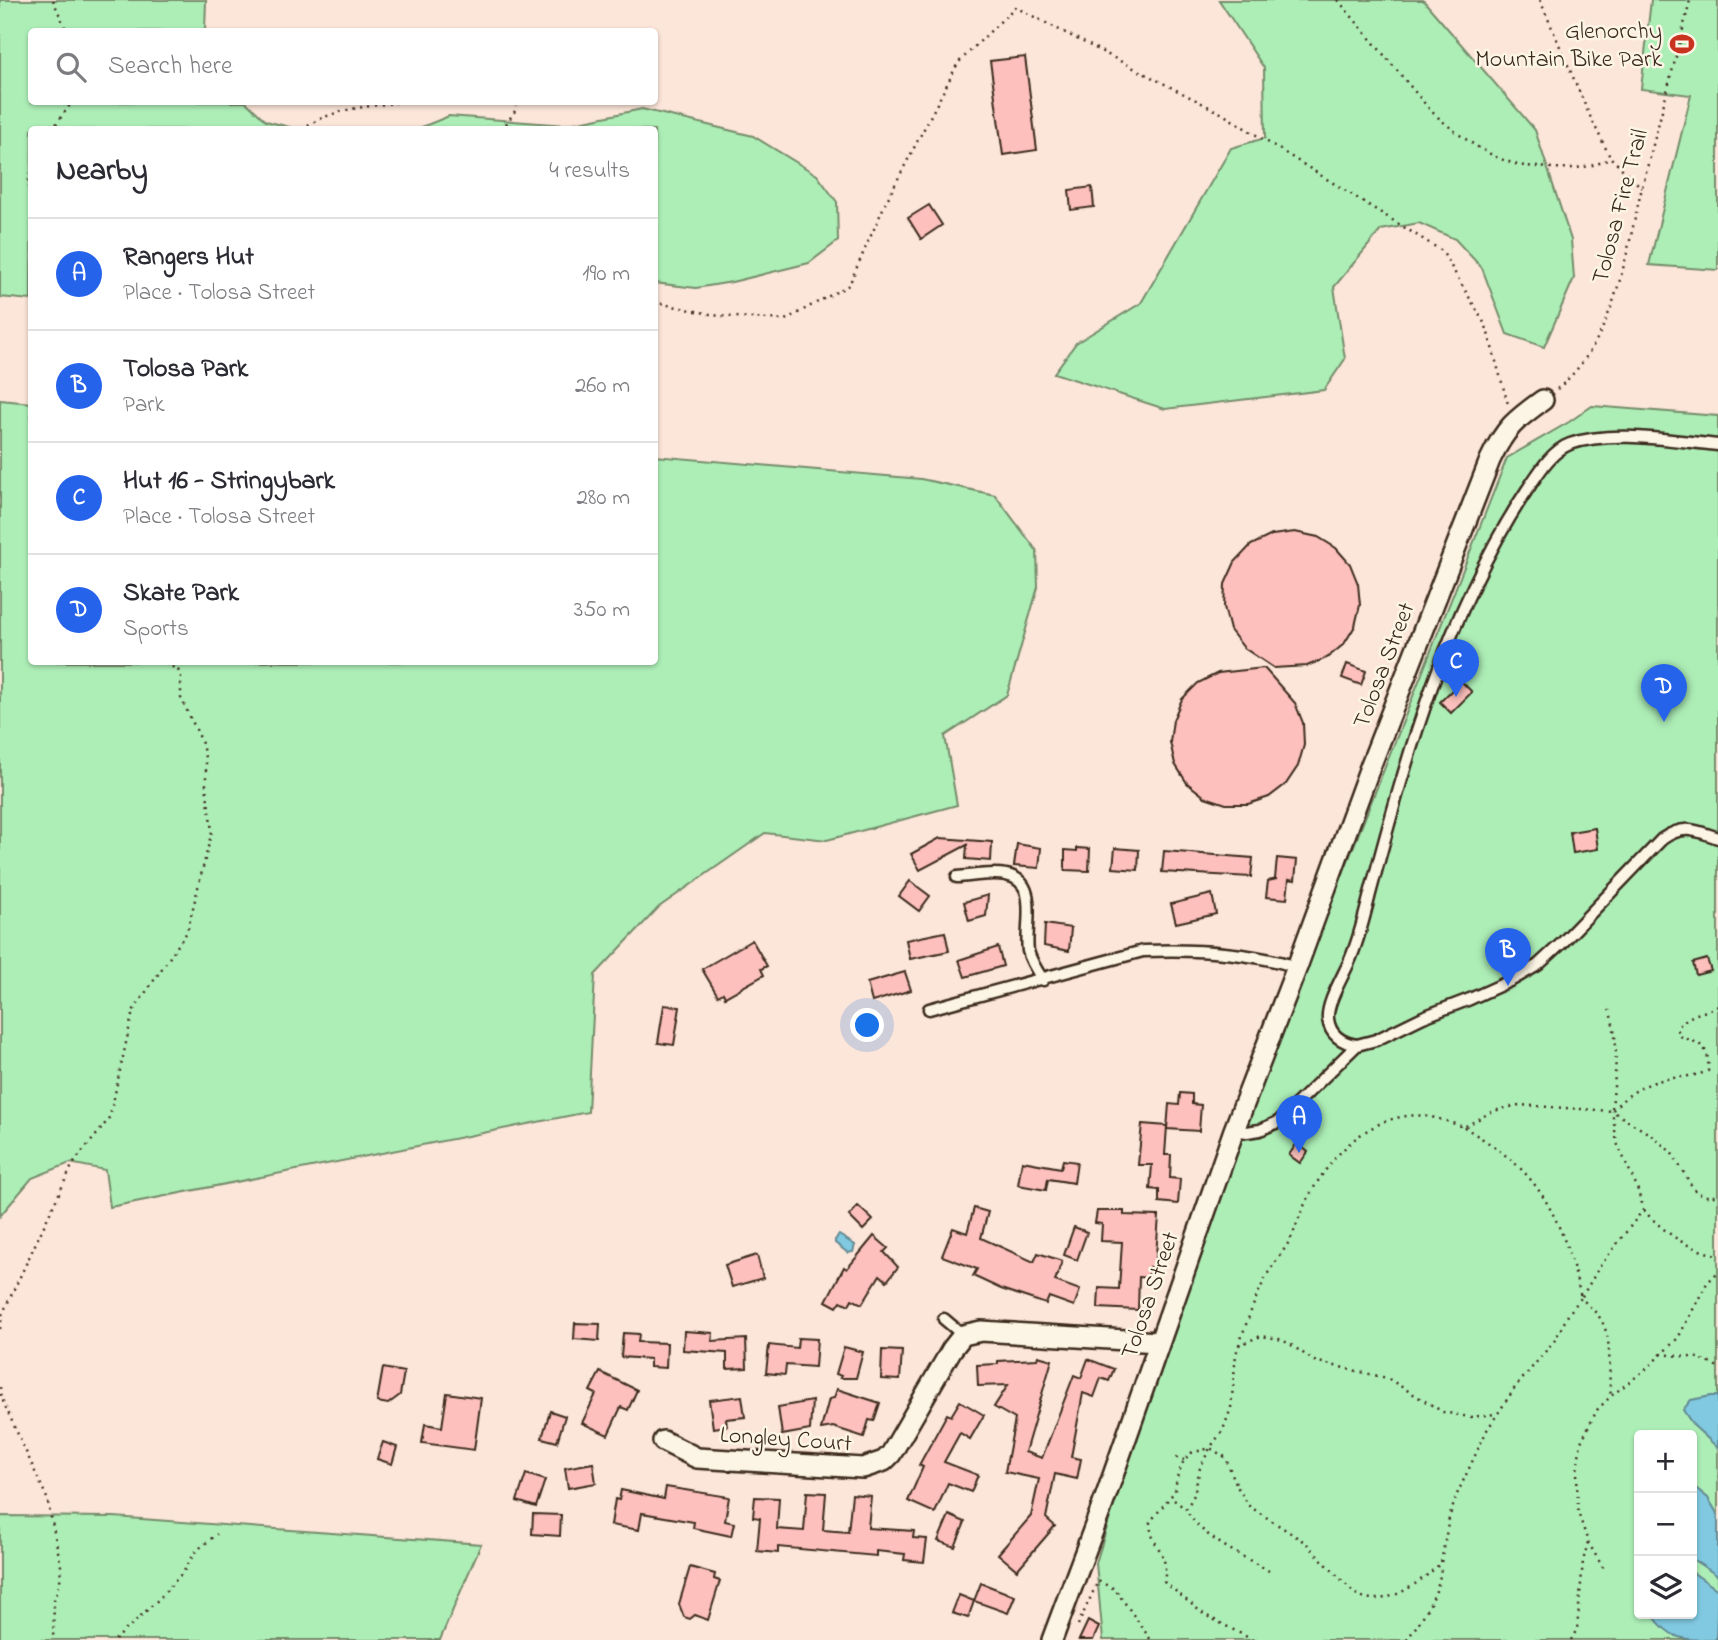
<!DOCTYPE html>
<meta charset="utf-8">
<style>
:root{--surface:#fff;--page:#f2f2f3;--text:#2b2b33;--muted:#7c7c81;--line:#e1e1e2;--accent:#2563eb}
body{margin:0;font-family:"Indie Flower",sans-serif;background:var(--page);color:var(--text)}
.controls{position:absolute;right:21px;bottom:21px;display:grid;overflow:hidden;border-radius:7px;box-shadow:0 2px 5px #0004}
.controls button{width:63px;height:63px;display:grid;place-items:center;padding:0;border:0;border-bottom:2px solid var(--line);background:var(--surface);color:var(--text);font:35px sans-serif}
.you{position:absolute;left:868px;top:1026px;width:24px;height:24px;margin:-18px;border:5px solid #fff;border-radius:50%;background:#1a73e8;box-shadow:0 0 0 10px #1a73e833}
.badge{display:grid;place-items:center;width:46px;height:46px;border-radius:50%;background:var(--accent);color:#fff;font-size:23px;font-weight:700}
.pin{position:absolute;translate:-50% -58px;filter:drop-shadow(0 2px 4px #0008)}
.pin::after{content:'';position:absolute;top:37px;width:24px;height:21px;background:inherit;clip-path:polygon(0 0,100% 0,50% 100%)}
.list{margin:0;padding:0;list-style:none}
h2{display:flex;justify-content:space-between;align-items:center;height:91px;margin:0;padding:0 28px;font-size:30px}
h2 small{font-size:23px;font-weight:400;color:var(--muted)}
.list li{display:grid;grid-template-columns:46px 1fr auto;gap:21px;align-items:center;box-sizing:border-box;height:112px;padding:0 28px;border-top:2px solid var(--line)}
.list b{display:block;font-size:26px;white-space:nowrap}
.list p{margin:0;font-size:23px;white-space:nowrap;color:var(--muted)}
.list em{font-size:23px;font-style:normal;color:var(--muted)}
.icon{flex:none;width:38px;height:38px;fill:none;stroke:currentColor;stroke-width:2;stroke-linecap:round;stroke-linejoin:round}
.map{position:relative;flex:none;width:1718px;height:1640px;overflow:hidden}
.search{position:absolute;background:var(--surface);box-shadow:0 2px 5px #0004;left:28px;top:28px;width:630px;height:77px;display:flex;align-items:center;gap:18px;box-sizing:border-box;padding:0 24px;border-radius:7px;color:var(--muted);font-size:26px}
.panel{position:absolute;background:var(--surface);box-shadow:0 2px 5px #0004;left:28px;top:126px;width:630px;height:539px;border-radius:7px}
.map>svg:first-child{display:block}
.green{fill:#adeeb7;stroke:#748c6a;stroke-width:2;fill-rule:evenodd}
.water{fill:#80c9e0;stroke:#648992;stroke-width:2}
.building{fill:#fdc0bc;stroke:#3b2a1e;stroke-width:2}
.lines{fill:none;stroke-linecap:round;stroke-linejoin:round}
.service-casing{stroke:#3b2a1e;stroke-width:15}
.minor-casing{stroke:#3b2a1e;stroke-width:24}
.path{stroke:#3b2a1e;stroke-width:2.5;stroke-dasharray:2 5;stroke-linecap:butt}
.service{stroke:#fcf5e5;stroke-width:10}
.minor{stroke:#fcf5e5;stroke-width:19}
.labels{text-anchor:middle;stroke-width:5;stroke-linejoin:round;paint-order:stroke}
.poi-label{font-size:24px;fill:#3b2a1e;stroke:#fcf5e5;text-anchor:end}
.street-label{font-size:24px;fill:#3b2a1e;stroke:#fcf5e5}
</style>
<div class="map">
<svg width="1718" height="1640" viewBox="0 0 1718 1640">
<rect width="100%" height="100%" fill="#fce5d9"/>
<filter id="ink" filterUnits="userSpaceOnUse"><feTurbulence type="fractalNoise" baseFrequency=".0143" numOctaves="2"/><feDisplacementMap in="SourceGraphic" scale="14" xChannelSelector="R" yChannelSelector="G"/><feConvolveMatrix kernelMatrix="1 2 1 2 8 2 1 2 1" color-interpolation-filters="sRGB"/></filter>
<g filter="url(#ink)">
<g class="green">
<path d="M0 0H206L205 31 32 32V102H246L266 121 297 129 32 130 31 300 0 297Z"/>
<path d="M1219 0H1423L1535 130 1571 240 1574 278 1544 347 1507 334 1482 268 1455 239 1419 223 1381 230 1334 287 1345 359 1324 390 1165 409 1054 373 1076 343 1141 303 1231 148 1265 138 1264 68Z"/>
<path d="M1651 0H1718V270L1649 265 1691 95 1641 89Z"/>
<path d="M642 109 753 136 817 175 837 202 838 241 809 263 732 282 696 288 655 283 654 130 417 129 449 116 565 125Z"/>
<path d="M0 400 31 403 32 662H654L655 456 921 479 995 495 1037 551 1038 587 1007 695 945 736 957 805 827 840 765 833 659 907 595 975 588 1112 110 1207 105 1170 70 1163 32 1178 0 1216Z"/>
<path d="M1592 406 1718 416V1640H1103L1096 1563 1166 1335 1241 1132 1507 458 1569 422ZM1639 1435H1692V1614H1639Z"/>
<path d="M0 1516 114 1517 481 1544 440 1640H0Z"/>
</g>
<g class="water">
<path d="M839 1235 855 1245 853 1252 848 1253 835 1243V1240Z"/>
<path d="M1711 1396H1718V1448L1693 1425 1683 1410 1691 1400Z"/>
<path d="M1692 1485 1708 1498 1718 1515V1576L1692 1559Z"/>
<path d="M1692 1572 1718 1590 1716 1640C1682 1640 1670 1640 1652 1614H1692Z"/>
</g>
<g class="building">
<path d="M1025 57 1037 150 1003 155 990 61Z"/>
<path d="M1092 187 1094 207 1071 210 1069 190Z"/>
<path d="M929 205 942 225 921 239 908 218Z"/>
<path d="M1295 532 1318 537 1336 548 1350 564 1358 584 1360 605 1355 626 1344 644 1327 658 1307 666 1274 668 1244 648 1230 630 1224 607 1225 584 1235 562 1251 545 1272 535Z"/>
<path d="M1347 664 1366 671 1361 685 1342 678Z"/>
<path d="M1264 668 1295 703 1303 723 1304 745 1298 766 1286 784 1269 797 1248 804H1226L1205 797 1187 783 1175 764 1170 742 1173 720 1182 699 1198 683 1218 673Z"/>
<path d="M1461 681 1472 692 1451 713 1440 702Z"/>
<path d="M1595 828 1598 849 1573 853 1570 832Z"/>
<path d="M940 838 992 842 991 861 966 859 967 845 920 870 911 854Z"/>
<path d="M1017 844 1041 848 1039 868 1014 866Z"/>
<path d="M1077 848 1090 849 1089 871 1065 870V850L1077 851Z"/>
<path d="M1115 848 1139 850 1138 870 1113 868Z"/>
<path d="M1164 851 1253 858 1251 877 1162 872Z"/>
<path d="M1277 858 1297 860 1295 880 1289 879 1287 899 1266 897 1268 881 1277 879H1275Z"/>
<path d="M910 881 930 896 919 911 899 896Z"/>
<path d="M1212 894 1216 914 1176 923 1171 904Z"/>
<path d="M988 895 986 916 969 921 964 902Z"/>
<path d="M1045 924 1071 928 1069 951 1044 946Z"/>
<path d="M945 932 949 951 910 959 906 940Z"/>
<path d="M752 940 767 966 761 969 764 975 725 997 723 993 718 996 702 969Z"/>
<path d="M998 947 1003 966 965 977 959 960Z"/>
<path d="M1707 959 1711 971 1696 975 1693 963Z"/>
<path d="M905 972 911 990 872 1002 867 983Z"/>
<path d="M664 1005 680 1007 674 1045 658 1043Z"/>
<path d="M1180 1093 1192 1094V1104L1201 1105 1199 1131 1167 1129 1169 1104 1179 1105Z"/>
<path d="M1142 1124 1167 1126 1165 1155H1171L1170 1178 1180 1179 1178 1204 1159 1202V1190L1150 1189 1152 1165H1138Z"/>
<path d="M1297 1143 1308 1152 1300 1163 1289 1155Z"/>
<path d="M1063 1160 1077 1162 1074 1183 1048 1179 1046 1190 1018 1185 1022 1161 1061 1168Z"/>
<path d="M858 1206 873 1220 863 1230 849 1216Z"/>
<path d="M974 1208 988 1212 981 1238 1034 1262 1038 1253 1062 1261 1055 1281 1080 1290 1074 1306 1049 1297 1046 1304 1001 1289 973 1276 977 1269 942 1256 953 1228 967 1233Z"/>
<path d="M1097 1211H1124V1215L1159 1216 1155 1268 1149 1267 1148 1278 1139 1277 1138 1310 1098 1308 1099 1288 1119 1289 1122 1242 1101 1241 1102 1224 1095 1223Z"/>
<path d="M1074 1227 1087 1232 1077 1260 1064 1255Z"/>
<path d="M874 1236 888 1248 884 1252 898 1267 887 1281 880 1275 862 1304 852 1299 849 1305 841 1301 837 1307 826 1301 844 1267 847 1269Z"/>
<path d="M757 1255 763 1278 732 1287 725 1265Z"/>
<path d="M575 1323 600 1324 599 1341 574 1339Z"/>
<path d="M684 1331 713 1333 712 1341 746 1339 747 1368 727 1369V1353L683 1350Z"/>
<path d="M623 1333 639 1334 638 1342 667 1343 666 1368 650 1367V1359L621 1357Z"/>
<path d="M798 1338 817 1339 815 1367 786 1365 785 1375 766 1373 769 1345 797 1348Z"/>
<path d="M844 1347 863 1352 856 1378H840L841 1376 836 1374Z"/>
<path d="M882 1350 902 1351 900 1380 881 1379Z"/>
<path d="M1038 1356 1052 1360 1025 1452 1042 1458 1074 1375 1081 1378 1088 1359 1114 1369 1109 1381 1101 1378 1094 1397 1083 1393 1071 1457 1081 1459 1077 1479 1055 1474 1046 1518 1055 1526 1017 1570 998 1554 1031 1516 1039 1479 1005 1472 1015 1419 994 1407 1008 1385 978 1386 977 1365 998 1364V1361L1037 1359Z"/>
<path d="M383 1368 404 1372 400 1395 388 1404 377 1402Z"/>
<path d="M600 1372 637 1390 628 1410 621 1407 608 1435 582 1423 596 1394 590 1391Z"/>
<path d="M837 1389 880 1403 874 1421 869 1420 864 1437 833 1427 821 1429 829 1399 834 1398Z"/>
<path d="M447 1393 481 1398 474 1450 422 1443 425 1424 442 1427Z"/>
<path d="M742 1396 745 1417 726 1419 727 1426 713 1428 709 1400Z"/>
<path d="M812 1401 810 1430 782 1435 778 1407Z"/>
<path d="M960 1401 984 1415 970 1439 960 1433 944 1462 978 1475 971 1492 948 1483 935 1513 908 1501 923 1467 919 1465 947 1414 951 1416Z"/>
<path d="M550 1411 565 1416 557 1442 542 1438Z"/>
<path d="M383 1442 397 1447 392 1464 377 1459Z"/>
<path d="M593 1463 596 1483 568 1488 565 1468Z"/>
<path d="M526 1474 545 1480 536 1507 517 1501Z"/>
<path d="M666 1487 729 1497 725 1521 734 1523 731 1536 693 1528 694 1522 642 1513 639 1530 611 1525 615 1499 619 1500 621 1490 664 1499Z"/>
<path d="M807 1492 826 1493 823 1530 848 1532 852 1494 871 1496 868 1528 914 1531 913 1538 927 1539 924 1562 904 1560 905 1554 876 1551V1556L778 1547V1553L757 1551 760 1518 753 1517 755 1497 779 1498 777 1529 804 1531Z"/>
<path d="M533 1514 561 1515 560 1536 532 1534Z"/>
<path d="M949 1515 965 1522 955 1547 938 1541Z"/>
<path d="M690 1567 715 1574 714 1579 720 1581 708 1620 695 1615 690 1619 684 1617 679 1604Z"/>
<path d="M981 1583 1015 1596 1008 1613 974 1601Z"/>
<path d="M959 1595 974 1601 968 1618 952 1613Z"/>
<path d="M1088 1621 1099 1627 1093 1640H1079Z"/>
</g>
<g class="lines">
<g class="service-casing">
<g id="service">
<path d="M957 877C972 876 991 872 1006 875 1041 881 1024 927 1028 951 1031 962 1037 971 1043 980"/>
<path d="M929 1009 1143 951C1193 949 1250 952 1297 967"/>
<path d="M1357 1045C1342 1043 1330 1035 1328 1019 1326 1002 1346 972 1352 955 1360 935 1365 914 1370 894 1407 755 1447 611 1527 490 1538 474 1551 451 1570 444 1612 429 1674 441 1718 445"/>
<path d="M1234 1130 1247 1132 1260 1130 1278 1122 1357 1045 1376 1040 1423 1017 1470 999 1512 980 1538 965 1562 943 1662 839C1684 824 1695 830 1718 838"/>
<path d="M944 1319 963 1335"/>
</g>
</g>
<g class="minor-casing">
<g id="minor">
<path d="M663 1441 697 1458 863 1468 884 1461 891 1454 952 1349 963 1335 981 1331 1158 1342"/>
<path d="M1052 1640 1103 1504 1234 1130 1297 967 1370 767 1490 460C1505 428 1515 420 1543 400"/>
</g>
</g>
<g class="path">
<path d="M53 0 67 32"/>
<path d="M1338 0 1431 111C1453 131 1480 152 1509 162 1522 167 1538 167 1553 168 1574 169 1592 168 1611 158L1642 188"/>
<path d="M1540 0 1588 112 1610 157"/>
<path d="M52 130 72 102"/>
<path d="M302 130C330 108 367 107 401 102"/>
<path d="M502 130 515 111 516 102"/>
<path d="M32 166 28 182 32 207"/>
<path d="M654 302 719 316 785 320 849 285 886 202 958 63 1015 7 1221 113 1442 251 1486 326 1508 404"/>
<path d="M1557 389C1618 339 1626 247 1645 176 1660 117 1676 59 1690 0"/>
<path d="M169 664 179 662"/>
<path d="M1718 1006C1701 1015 1692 1011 1677 1028L1680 1036C1701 1044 1710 1046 1708 1071 1692 1078 1675 1076 1658 1081 1642 1085 1622 1098 1612 1111L1651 1135 1671 1152 1695 1191 1704 1196H1718"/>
<path d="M1464 1127C1478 1136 1493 1145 1505 1155 1550 1189 1569 1244 1581 1298L1600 1266 1643 1210 1637 1187 1617 1143 1612 1111"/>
<path d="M1643 1210C1666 1233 1686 1249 1718 1255"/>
<path d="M0 1329 2 1315 71 1168C82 1149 99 1135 110 1116L133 1011 187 932 212 831 206 785V762L201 740 181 698V677L178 670 163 662"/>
<path d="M1239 1345C1247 1321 1255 1298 1267 1275 1275 1261 1286 1249 1293 1234 1297 1224 1300 1214 1305 1204 1325 1164 1359 1122 1407 1116 1426 1113 1446 1121 1464 1127L1493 1111 1519 1105 1612 1111C1614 1077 1621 1043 1609 1010"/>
<path d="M1661 1354 1699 1358 1718 1367"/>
<path d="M0 1387 1 1397 47 1498 61 1566 60 1582 54 1600 53 1640"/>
<path d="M1176 1457 1184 1460"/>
<path d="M1174 1500 1186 1509"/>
<path d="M1588 1542 1605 1571"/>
<path d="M1269 1571C1243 1556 1199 1537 1186 1509L1194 1495 1200 1468 1210 1448 1223 1430 1231 1408 1236 1354 1239 1345 1261 1336 1279 1339 1290 1344 1314 1361 1387 1378 1443 1412 1469 1417 1496 1414"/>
<path d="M1078 1625 1098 1581 1115 1589 1151 1640"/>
<path d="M115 1640 160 1598 184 1571 196 1551 217 1534"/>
<path d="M1253 1640 1205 1615 1164 1582C1170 1549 1151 1550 1150 1522L1175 1491 1177 1477 1184 1460 1191 1453 1210 1448 1225 1457 1238 1488 1249 1506 1306 1543 1354 1593C1384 1612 1420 1582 1441 1563L1449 1518 1458 1492 1487 1430 1514 1389 1555 1340 1569 1313 1581 1298C1587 1304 1595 1311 1600 1318 1614 1340 1607 1371 1611 1396"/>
<path d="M1407 1640C1423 1616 1440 1595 1441 1565"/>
<path d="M1571 1640 1577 1629 1583 1561 1588 1542 1578 1512 1577 1471 1581 1442 1597 1410 1611 1396 1645 1370 1678 1338 1707 1283 1718 1272"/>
</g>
<use href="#service" class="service"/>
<use href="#minor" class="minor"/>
</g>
</g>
<defs>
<g id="stadium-bare" transform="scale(1.89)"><path d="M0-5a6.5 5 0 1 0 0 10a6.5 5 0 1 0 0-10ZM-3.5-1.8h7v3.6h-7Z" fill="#c8321e" stroke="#fcf5e5" stroke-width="2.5" paint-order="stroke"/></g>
</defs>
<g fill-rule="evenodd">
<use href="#stadium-bare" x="1682" y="44"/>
</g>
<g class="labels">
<g class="poi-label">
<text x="1662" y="38">Glenorchy<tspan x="1662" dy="28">Mountain Bike Park</tspan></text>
</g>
<g class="street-label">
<text transform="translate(1619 206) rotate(-75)" y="8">Tolosa Fire Trail</text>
<text transform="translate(1383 665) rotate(-69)" y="8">Tolosa Street</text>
<text transform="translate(1149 1295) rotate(-71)" y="8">Tolosa Street</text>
<text transform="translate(786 1438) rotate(4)" y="8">Longley Court</text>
</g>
</g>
</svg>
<div class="controls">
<button>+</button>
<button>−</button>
<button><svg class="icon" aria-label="layers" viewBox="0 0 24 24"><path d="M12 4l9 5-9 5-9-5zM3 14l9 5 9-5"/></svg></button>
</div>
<div class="you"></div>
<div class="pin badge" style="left:1299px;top:1153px">A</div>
<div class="pin badge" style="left:1508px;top:986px">B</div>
<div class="pin badge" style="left:1456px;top:697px">C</div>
<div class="pin badge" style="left:1664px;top:722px">D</div>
<div class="search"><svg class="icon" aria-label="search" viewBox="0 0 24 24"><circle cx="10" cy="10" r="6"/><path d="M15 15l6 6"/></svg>Search here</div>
<section class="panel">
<h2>Nearby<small>4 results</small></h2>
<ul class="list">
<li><span class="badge">A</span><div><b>Rangers Hut</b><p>Place · Tolosa Street</p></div><em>190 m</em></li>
<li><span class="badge">B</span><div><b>Tolosa Park</b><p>Park</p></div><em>260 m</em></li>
<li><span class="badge">C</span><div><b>Hut 16 - Stringybark</b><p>Place · Tolosa Street</p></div><em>280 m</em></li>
<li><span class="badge">D</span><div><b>Skate Park</b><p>Sports</p></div><em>350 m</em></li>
</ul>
</section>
</div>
